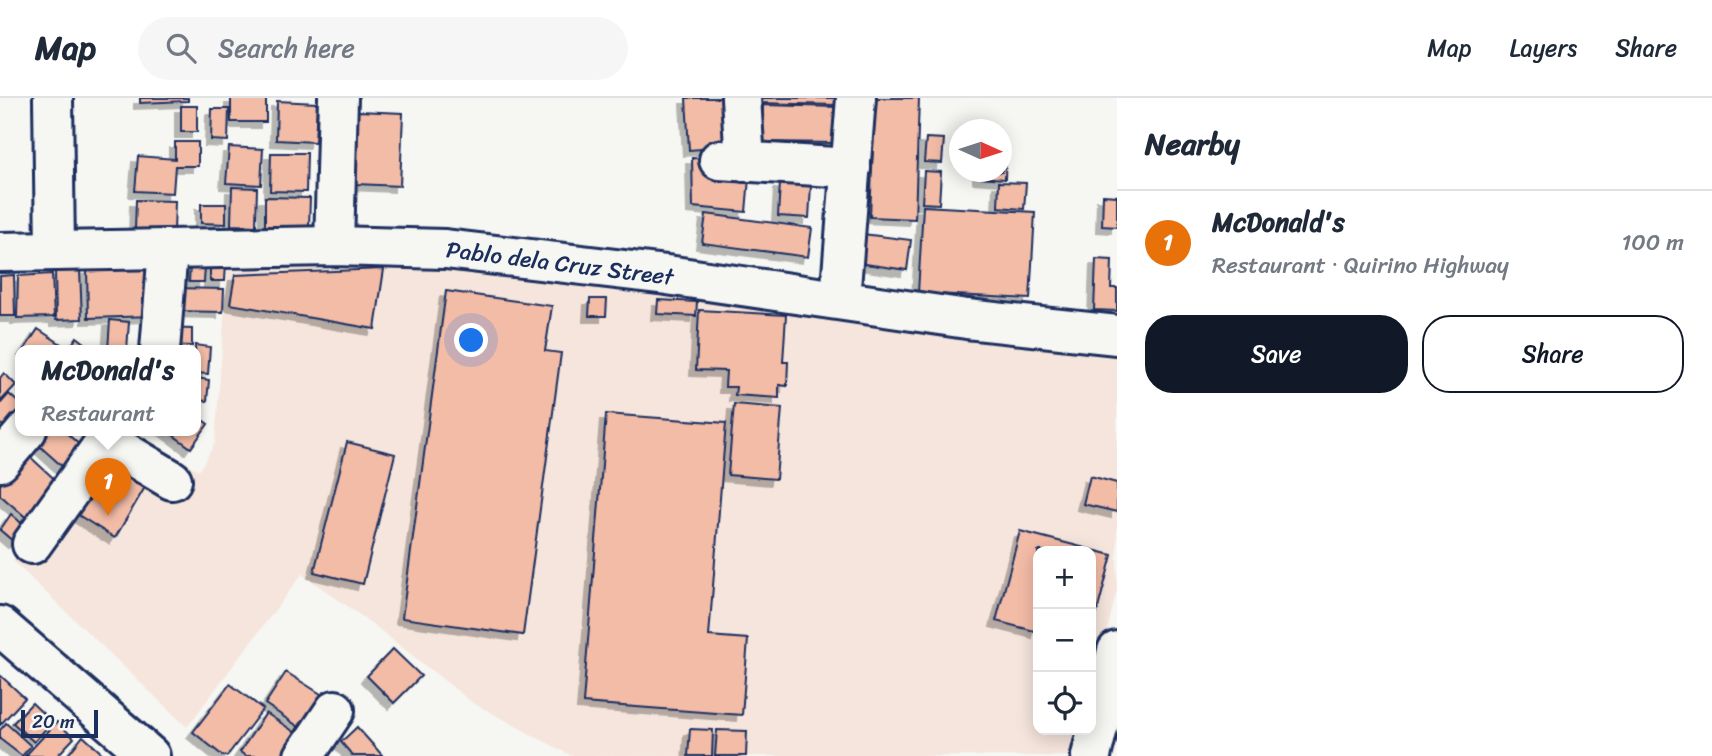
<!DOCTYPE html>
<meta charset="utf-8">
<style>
:root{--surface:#fff;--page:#f6f6f7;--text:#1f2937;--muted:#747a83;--line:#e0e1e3;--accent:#111827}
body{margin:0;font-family:Sriracha,sans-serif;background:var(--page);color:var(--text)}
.controls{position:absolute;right:21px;bottom:21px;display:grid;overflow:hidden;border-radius:14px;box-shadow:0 4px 18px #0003}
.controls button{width:63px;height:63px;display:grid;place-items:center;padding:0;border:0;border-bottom:2px solid var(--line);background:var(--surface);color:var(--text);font:35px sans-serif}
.compass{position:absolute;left:949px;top:21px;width:63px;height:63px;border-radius:50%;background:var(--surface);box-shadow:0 4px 18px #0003;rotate:93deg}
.scale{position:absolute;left:21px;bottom:18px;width:77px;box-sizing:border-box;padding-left:7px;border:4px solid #1b2f5e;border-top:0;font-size:19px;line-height:24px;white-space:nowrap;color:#1b2f5e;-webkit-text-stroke:5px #f6f6f2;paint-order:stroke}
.you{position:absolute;left:472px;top:243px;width:24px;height:24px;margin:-18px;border:5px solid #fff;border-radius:50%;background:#1a73e8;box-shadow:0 0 0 10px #1a73e833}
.badge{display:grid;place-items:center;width:46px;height:46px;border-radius:50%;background:var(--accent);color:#fff;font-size:23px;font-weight:700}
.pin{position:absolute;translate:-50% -58px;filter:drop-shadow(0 2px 4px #0008)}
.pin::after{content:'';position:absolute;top:37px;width:24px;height:21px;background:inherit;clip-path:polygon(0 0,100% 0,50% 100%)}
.popup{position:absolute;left:15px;top:247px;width:186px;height:91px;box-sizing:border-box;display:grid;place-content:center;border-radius:14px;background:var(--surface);filter:drop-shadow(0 2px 5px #0005);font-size:23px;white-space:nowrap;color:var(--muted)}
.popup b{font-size:26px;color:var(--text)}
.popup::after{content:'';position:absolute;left:50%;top:100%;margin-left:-14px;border:14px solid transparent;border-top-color:var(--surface)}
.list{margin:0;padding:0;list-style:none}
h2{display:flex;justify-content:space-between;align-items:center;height:91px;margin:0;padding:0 28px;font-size:30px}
h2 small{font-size:23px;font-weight:400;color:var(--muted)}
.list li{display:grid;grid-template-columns:46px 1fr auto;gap:21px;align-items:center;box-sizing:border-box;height:105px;padding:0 28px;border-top:2px solid var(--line)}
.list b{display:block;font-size:26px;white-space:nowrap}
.list p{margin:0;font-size:23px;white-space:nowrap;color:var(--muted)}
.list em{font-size:23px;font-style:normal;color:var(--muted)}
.actions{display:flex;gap:14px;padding:21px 28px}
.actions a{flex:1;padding:16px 0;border:2px solid var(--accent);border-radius:28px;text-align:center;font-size:24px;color:var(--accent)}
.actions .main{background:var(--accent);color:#fff}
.icon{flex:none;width:38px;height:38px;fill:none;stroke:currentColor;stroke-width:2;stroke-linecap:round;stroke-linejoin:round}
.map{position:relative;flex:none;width:1117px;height:658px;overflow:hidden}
header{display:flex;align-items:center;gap:42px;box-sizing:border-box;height:98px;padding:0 35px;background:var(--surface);border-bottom:2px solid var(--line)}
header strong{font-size:33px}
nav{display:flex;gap:38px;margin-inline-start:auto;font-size:24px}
.search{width:490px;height:63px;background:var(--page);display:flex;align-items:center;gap:18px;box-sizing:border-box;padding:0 24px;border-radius:38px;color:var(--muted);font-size:26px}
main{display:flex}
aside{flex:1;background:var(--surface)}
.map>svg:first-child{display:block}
.built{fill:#f5e5dc}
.building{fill:#f3bca7;stroke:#1b2f5e;stroke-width:2;filter:url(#shadow)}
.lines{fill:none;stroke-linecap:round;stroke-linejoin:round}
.minor-casing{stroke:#1b2f5e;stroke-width:44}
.major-casing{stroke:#1b2f5e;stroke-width:44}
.minor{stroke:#f6f6f2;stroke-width:38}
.major{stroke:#f6f6f2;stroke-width:38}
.labels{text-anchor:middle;stroke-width:5;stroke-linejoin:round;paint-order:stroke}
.street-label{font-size:23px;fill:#1b2f5e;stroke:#f6f6f2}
</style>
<header>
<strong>Map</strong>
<div class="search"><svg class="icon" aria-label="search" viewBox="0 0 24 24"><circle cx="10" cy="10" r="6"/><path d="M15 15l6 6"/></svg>Search here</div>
<nav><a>Map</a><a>Layers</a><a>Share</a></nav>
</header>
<main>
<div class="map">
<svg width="1117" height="658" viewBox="0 0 1117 658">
<defs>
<filter id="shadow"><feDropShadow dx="-6" dy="6" stdDeviation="0" flood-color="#0004"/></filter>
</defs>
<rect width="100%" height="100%" fill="#f6f6f2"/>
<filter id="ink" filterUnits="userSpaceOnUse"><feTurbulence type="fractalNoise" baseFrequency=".0143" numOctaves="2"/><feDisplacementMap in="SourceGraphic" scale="14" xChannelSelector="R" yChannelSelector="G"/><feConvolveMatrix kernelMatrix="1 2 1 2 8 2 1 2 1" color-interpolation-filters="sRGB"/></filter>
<g filter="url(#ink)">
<path class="built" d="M430 169 1117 251V492L1091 595V453H1038V632H1081L1075 658H572L473 605 371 525 302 476 187 629 13 463 103 332H134L199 373 215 345 228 170Z"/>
<g class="building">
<path d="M140 0H188V3L140 5Z"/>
<rect x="231" y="0" width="35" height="24"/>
<path d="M686 0H725L729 49 689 52Z"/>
<path d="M759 0H836V7L758 5Z"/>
<path d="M875 0H919L915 121 870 119Z"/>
<path d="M277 3 317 5 315 44 276 42Z"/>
<path d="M763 7 839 9 838 45 763 44Z"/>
<rect x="181" y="8" width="16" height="26"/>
<path d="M212 11H229L228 43 211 42Z"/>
<path d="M358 13 403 15 400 88 356 86Z"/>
<path d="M926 40 944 41 942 65 924 64Z"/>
<path d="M175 44H198V68H175L173 95 135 93 138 58 175 61Z"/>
<path d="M229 49 263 51 261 87 226 85Z"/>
<path d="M1002 52H1006L1005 81 979 79V74H1002Z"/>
<path d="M271 55H307L306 94 270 93Z"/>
<path d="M692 60 707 61 706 75 749 80 746 114 693 109Z"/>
<path d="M924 73 941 74 939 106 922 105Z"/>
<path d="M999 84 1026 85 1024 111 998 109Z"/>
<path d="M780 85 811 87 809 120 778 118Z"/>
<path d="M232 89 257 90 256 128 231 127Z"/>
<path d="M1103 97 1117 98V129L1102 128Z"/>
<path d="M265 99 310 100 309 129 265 128Z"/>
<path d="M136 102 175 103 174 134 135 132Z"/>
<path d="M201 106H226V126L201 125Z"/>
<path d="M923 108 1035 114 1030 201 918 195Z"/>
<path d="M706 116 812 130 808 159 702 145Z"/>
<path d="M855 135 911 142 907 172 851 164Z"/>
<path d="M1096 161 1112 162 1111 190H1117V213L1094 212Z"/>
<path d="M210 164H226L225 183H210Z"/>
<path d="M190 168H205L204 184H189Z"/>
<path d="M154 169V218L88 220 87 171Z"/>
<path d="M384 171 375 231 230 206 235 177Z"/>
<path d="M80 172 82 221 56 222 55 173Z"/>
<path d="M52 176 54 219 17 220 18 178Z"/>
<path d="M14 177 15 218H0V178Z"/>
<path d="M174 190 224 191 223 214 173 213Z"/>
<path d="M446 193 552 208 545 253 561 255 523 537 402 520Z"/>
<path d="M590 201H607L606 218H589Z"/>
<path d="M658 202 697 204 696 218 657 216Z"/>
<path d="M699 212 786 217 783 264H788L787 288 779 287V300L735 297 736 289H725L726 273 696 272Z"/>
<path d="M110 222 129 224 127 252H108Z"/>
<path d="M165 230 192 231V248L165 247Z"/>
<path d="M38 231 67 250 24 252Z"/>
<path d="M77 239 94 252H68Z"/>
<path d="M195 247 210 249 208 276 196 275Z"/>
<path d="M4 275 16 287 0 304V280Z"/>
<path d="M196 280 209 282 207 303 196 302Z"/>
<path d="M9 296 20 306V332L16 339 0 325V306Z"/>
<path d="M734 306 782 310 776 381 728 377Z"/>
<path d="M606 316 726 325 709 538 748 541 742 617 583 605Z"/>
<path d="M196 317 208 326 191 350 166 332H196Z"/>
<path d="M45 332H63L91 357 73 378 35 344Z"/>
<path d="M347 344 395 356 363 486 314 474Z"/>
<path d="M111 355 151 379 115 440 75 415Z"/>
<path d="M27 356 62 388 30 423 0 397V387Z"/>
<path d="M1090 378 1117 385V414L1083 406Z"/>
<path d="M11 416 27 430 14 444 0 432Z"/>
<path d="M1020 433 1112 457 1091 537V453H1038V534L996 523Z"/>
<path d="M393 551 421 578 394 605 367 578Z"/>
<path d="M286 574 324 598 302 631 265 606Z"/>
<path d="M1 578 25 600 0 627V579Z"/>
<path d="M230 586 263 611 227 658H223L193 634Z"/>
<path d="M32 605 52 624 34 644 13 625Z"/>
<path d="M266 615 302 639 289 658H246L240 654Z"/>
<path d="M57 624 74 640 57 658H25Z"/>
<path d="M6 625 31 648 22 658 0 641V632Z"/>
<path d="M357 629 382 657 381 658H353L341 644Z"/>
<path d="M690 631 713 632 712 658H688Z"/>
<path d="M717 632 747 633 746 658H715Z"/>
<path d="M83 638 105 658H67Z"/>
</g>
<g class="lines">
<g class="minor-casing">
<g id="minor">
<path d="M53 0 55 152"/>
<path d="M741 0 745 64"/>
<path d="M719 62 851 70"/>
<path d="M334 148 338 0"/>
<path d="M0 154 334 148 445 151 667 177 967 221 1117 237"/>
<path d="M840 202 856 0"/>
<path d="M160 252 168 151"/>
<path d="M0 364 27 332"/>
<path d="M32 446 104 345H110L172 382"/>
<path d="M304 658 335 612"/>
<path d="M1091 658 1117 553"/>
</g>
</g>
<g class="major-casing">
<path id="major" d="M0 528 150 658"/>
</g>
<use href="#minor" class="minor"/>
<use href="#major" class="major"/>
</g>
</g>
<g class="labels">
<g class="street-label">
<text transform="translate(560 165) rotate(7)" y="8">Pablo dela Cruz Street</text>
</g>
</g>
</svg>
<div class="controls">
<button>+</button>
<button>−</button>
<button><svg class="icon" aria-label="locate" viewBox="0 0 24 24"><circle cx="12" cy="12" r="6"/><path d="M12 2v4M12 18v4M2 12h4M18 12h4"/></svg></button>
</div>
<svg class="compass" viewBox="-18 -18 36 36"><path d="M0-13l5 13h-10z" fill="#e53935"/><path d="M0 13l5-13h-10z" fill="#747a83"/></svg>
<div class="scale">20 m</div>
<div class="you"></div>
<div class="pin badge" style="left:108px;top:418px;background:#e8710a">1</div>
<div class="popup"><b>McDonald's</b>Restaurant</div>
</div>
<aside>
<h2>Nearby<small></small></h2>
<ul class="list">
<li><span class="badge" style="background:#e8710a">1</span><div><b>McDonald's</b><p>Restaurant · Quirino Highway</p></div><em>100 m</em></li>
</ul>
<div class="actions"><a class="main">Save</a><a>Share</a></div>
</aside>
</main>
